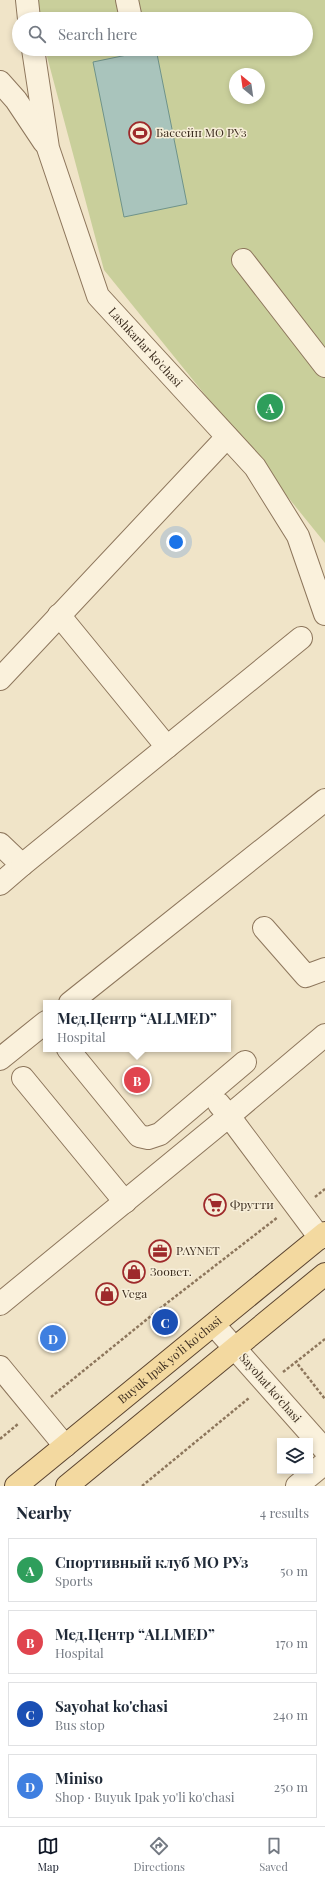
<!DOCTYPE html>
<meta charset="utf-8">
<style>
:root{--surface:#fff;--page:#f6f6f7;--text:#1f2937;--muted:#747a83;--line:#e0e1e3;--accent:#111827}
body{margin:0;font-family:"Playfair Display",serif;background:var(--page);color:var(--text)}
.controls{position:absolute;right:12px;bottom:12px;display:grid;overflow:hidden;border-radius:0px;box-shadow:0 2px 6px #0003}
.controls button{width:36px;height:36px;display:grid;place-items:center;padding:0;border:0;border-bottom:1px solid var(--line);background:var(--surface);color:var(--text);font:20px sans-serif}
.compass{position:absolute;left:229px;top:68px;width:36px;height:36px;border-radius:50%;background:var(--surface);box-shadow:0 2px 6px #0003;rotate:331deg}
.you{position:absolute;left:176px;top:542px;width:14px;height:14px;margin:-10px;border:3px solid #fff;border-radius:50%;background:#1a73e8;box-shadow:0 0 0 6px #1a73e833}
.badge{display:grid;place-items:center;width:26px;height:26px;border-radius:50%;background:var(--accent);color:#fff;font-size:13px;font-weight:700}
.pin{position:absolute;translate:-50% -50%;border:2px solid #fff;box-shadow:0 1px 4px #0006}
.popup{position:absolute;left:43px;top:1000px;width:188px;height:52px;box-sizing:border-box;display:grid;place-content:center;border-radius:0px;background:var(--surface);filter:drop-shadow(0 1px 3px #0005);font-size:13px;white-space:nowrap;color:var(--muted)}
.popup b{font-size:15px;color:var(--text)}
.popup::after{content:'';position:absolute;left:50%;top:100%;margin-left:-8px;border:8px solid transparent;border-top-color:var(--surface)}
.list{margin:0;padding:0;list-style:none}
h2{display:flex;justify-content:space-between;align-items:center;height:52px;margin:0;padding:0 16px;font-size:17px}
h2 small{font-size:13px;font-weight:400;color:var(--muted)}
.list li{display:grid;grid-template-columns:26px 1fr auto;gap:12px;align-items:center;box-sizing:border-box;height:64px;margin:0 8px 8px;padding:0 8px;border:1px solid var(--line);border-radius:0px}
.list b{display:block;font-size:15px;white-space:nowrap}
.list p{margin:0;font-size:13px;white-space:nowrap;color:var(--muted)}
.list em{font-size:13px;font-style:normal;color:var(--muted)}
.icon{flex:none;width:22px;height:22px;fill:none;stroke:currentColor;stroke-width:2;stroke-linecap:round;stroke-linejoin:round}
.map{position:relative;flex:none;width:325px;height:1486px;overflow:hidden}
.search{position:absolute;background:var(--surface);box-shadow:0 2px 6px #0003;left:12px;right:12px;top:12px;height:44px;display:flex;align-items:center;gap:10px;box-sizing:border-box;padding:0 14px;border-radius:22px;color:var(--muted);font-size:15px}
.sheet{height:340px;background:var(--surface)}
nav{display:flex;justify-content:space-around;align-items:center;box-sizing:border-box;height:56px;border-top:1px solid var(--line);background:var(--surface);font-size:11px;color:var(--muted)}
nav a{display:grid;justify-items:center;gap:2px}
nav .on{color:var(--accent)}
.map>svg:first-child{display:block}
.green{fill:#c9cf9b;fill-rule:evenodd}
.water{fill:#a9c4bc;stroke:#6f938a}
.lines{fill:none;stroke-linecap:round;stroke-linejoin:round}
.minor-casing{stroke:#8d765c;stroke-width:24}
.major-casing{stroke:#5b4430;stroke-width:24}
.path{stroke:#8d765c;stroke-width:2.5;stroke-dasharray:3 2;stroke-linecap:butt}
.minor{stroke:#faf1dc;stroke-width:22}
.major{stroke:#f3d9a0;stroke-width:22}
.labels{text-anchor:middle;stroke-width:3;stroke-linejoin:round;paint-order:stroke}
.poi-label{font-size:12px;fill:#3d2e20;stroke:#f7eed8;text-anchor:start}
.street-label{font-size:12px;fill:#3d2e20;stroke:#f7eed8}
</style>
<div class="map">
<svg width="325" height="1486" viewBox="0 0 325 1486">
<rect width="100%" height="100%" fill="#f0e4c8"/>
<path class="green" d="M32 0H325V543L104 270 45 49H306V19H37ZM235 74H259V98H235Z"/>
<path class="water" d="M156 49 187 204 124 217 93 62Z"/>
<g class="lines">
<g class="minor-casing">
<g id="minor">
<path d="M27 0 29 19"/>
<path d="M127 0 131 19"/>
<path id="s1" d="M33 49 48 148 98 296 255 467 298 536 325 614"/>
<path d="M0 82 16 100 44 142"/>
<path d="M243 260 325 366"/>
<path d="M59 615 167 747"/>
<path d="M0 679 227 437"/>
<path d="M0 844 22 865 0 884"/>
<path d="M22 865 301 638"/>
<path d="M264 928 306 976 325 969"/>
<path d="M70 1003 325 800"/>
<path d="M68 1049 139 1136 148 1138 160 1134 245 1062"/>
<path d="M0 1059 46 1022"/>
<path d="M23 1078 125 1202"/>
<path d="M219 1104 229 1116 325 1035"/>
<path d="M0 1304 229 1116 320 1238"/>
<path d="M214 1325 325 1450"/>
<path d="M0 1367 65 1446"/>
<path d="M297 1486 325 1463"/>
</g>
</g>
<g class="major-casing">
<g id="major">
<path id="s2" d="M16 1486 325 1233"/>
<path d="M67 1486 325 1274"/>
</g>
</g>
<g class="path">
<path d="M315 1197 325 1189"/>
<path d="M325 1339 296 1362 325 1399"/>
<path d="M283 1372 296 1362"/>
<path d="M51 1397 167 1303 278 1217"/>
<path d="M0 1439 18 1424"/>
<path d="M142 1486 249 1398"/>
</g>
<use href="#minor" class="minor"/>
<use href="#major" class="major"/>
</g>
<defs>
<g id="stadium-ring" transform="scale(1.15)"><circle r="9.5" fill="#f7eed8" stroke="#9e2a2b" stroke-width="1.5"/><path d="M0-5a6.5 5 0 1 0 0 10a6.5 5 0 1 0 0-10ZM-3.5-1.8h7v3.6h-7Z" fill="#9e2a2b"/></g>
<g id="supermarket-ring" transform="scale(1.15)"><circle r="9.5" fill="#f7eed8" stroke="#9e2a2b" stroke-width="1.5"/><path d="M-6-5.5h2.5l.6 2H6L4.5 2H-2.5L-4.4-4H-6ZM-1.5 3.2a1.3 1.3 0 1 0 .1 0ZM3 3.2a1.3 1.3 0 1 0 .1 0Z" fill="#9e2a2b"/></g>
<g id="office-ring" transform="scale(1.15)"><circle r="9.5" fill="#f7eed8" stroke="#9e2a2b" stroke-width="1.5"/><path d="M-6-3h4V-5.5h4V-3h4V5H-6ZM-1-4.5V-3h2v-1.5ZM-6 0V1H6V0Z" fill="#9e2a2b"/></g>
<g id="shop-ring" transform="scale(1.15)"><circle r="9.5" fill="#f7eed8" stroke="#9e2a2b" stroke-width="1.5"/><path d="M-5-2.5h2.3a2.7 3.5 0 0 1 5.4 0H5L5.5 6h-11ZM-1.5-2.5h3a1.5 2.3 0 0 0-3 0Z" fill="#9e2a2b"/></g>
</defs>
<g fill-rule="evenodd">
<use href="#stadium-ring" x="140" y="133"/>
<use href="#supermarket-ring" x="215" y="1205"/>
<use href="#office-ring" x="160" y="1251"/>
<use href="#shop-ring" x="134" y="1272"/>
<use href="#shop-ring" x="107" y="1294"/>
</g>
<g class="labels">
<g class="poi-label">
<text x="156" y="137">Бассейн МО РУз</text>
<text x="230" y="1209">Фрутти</text>
<text x="176" y="1255">PAYNET</text>
<text x="150" y="1276">Зоовет.</text>
<text x="122" y="1298">Vega</text>
</g>
<g class="street-label">
<text dy="4" stroke="none"><textPath href="#s1" startOffset="326">Lashkarlar ko'chasi</textPath></text>
<text dy="4" stroke="none"><textPath href="#s2" startOffset="199">Buyuk Ipak yo'li ko'chasi</textPath></text>
<text transform="translate(270 1388) rotate(49)" y="4">Sayohat koʻchasi</text>
</g>
</g>
</svg>
<div class="controls">
<button><svg class="icon" aria-label="layers" viewBox="0 0 24 24"><path d="M12 4l9 5-9 5-9-5zM3 14l9 5 9-5"/></svg></button>
</div>
<svg class="compass" viewBox="-18 -18 36 36"><path d="M0-13l5 13h-10z" fill="#e53935"/><path d="M0 13l5-13h-10z" fill="#747a83"/></svg>
<div class="you"></div>
<div class="pin badge" style="left:270px;top:407px;background:#2e9e5b">A</div>
<div class="pin badge" style="left:137px;top:1080px;background:#e0444e">B</div>
<div class="popup"><b>Мед.Центр “ALLMED”</b>Hospital</div>
<div class="pin badge" style="left:165px;top:1322px;background:#1a4fb4">C</div>
<div class="pin badge" style="left:53px;top:1338px;background:#3f7fe0">D</div>
<div class="search"><svg class="icon" aria-label="search" viewBox="0 0 24 24"><circle cx="10" cy="10" r="6"/><path d="M15 15l6 6"/></svg>Search here</div>
</div>
<section class="sheet">
<h2>Nearby<small>4 results</small></h2>
<ul class="list">
<li><span class="badge" style="background:#2e9e5b">A</span><div><b>Спортивный клуб МО РУз</b><p>Sports</p></div><em>50 m</em></li>
<li><span class="badge" style="background:#e0444e">B</span><div><b>Мед.Центр “ALLMED”</b><p>Hospital</p></div><em>170 m</em></li>
<li><span class="badge" style="background:#1a4fb4">C</span><div><b>Sayohat ko'chasi</b><p>Bus stop</p></div><em>240 m</em></li>
<li><span class="badge" style="background:#3f7fe0">D</span><div><b>Miniso</b><p>Shop · Buyuk Ipak yo'li ko'chasi</p></div><em>250 m</em></li>
</ul>
</section>
<nav>
<a class="on"><svg class="icon" aria-label="map" viewBox="0 0 24 24"><path d="M3 6l6-2 6 2 6-2v14l-6 2-6-2-6 2zM9 4v14M15 6v14"/></svg>Map</a>
<a><svg class="icon" aria-label="directions" viewBox="0 0 24 24"><path d="M12 3l9 9-9 9-9-9zM9 14v-3h6M13 9l2 2-2 2"/></svg>Directions</a>
<a><svg class="icon" aria-label="saved" viewBox="0 0 24 24"><path d="M7 4h10v16l-5-4-5 4z"/></svg>Saved</a>
</nav>
